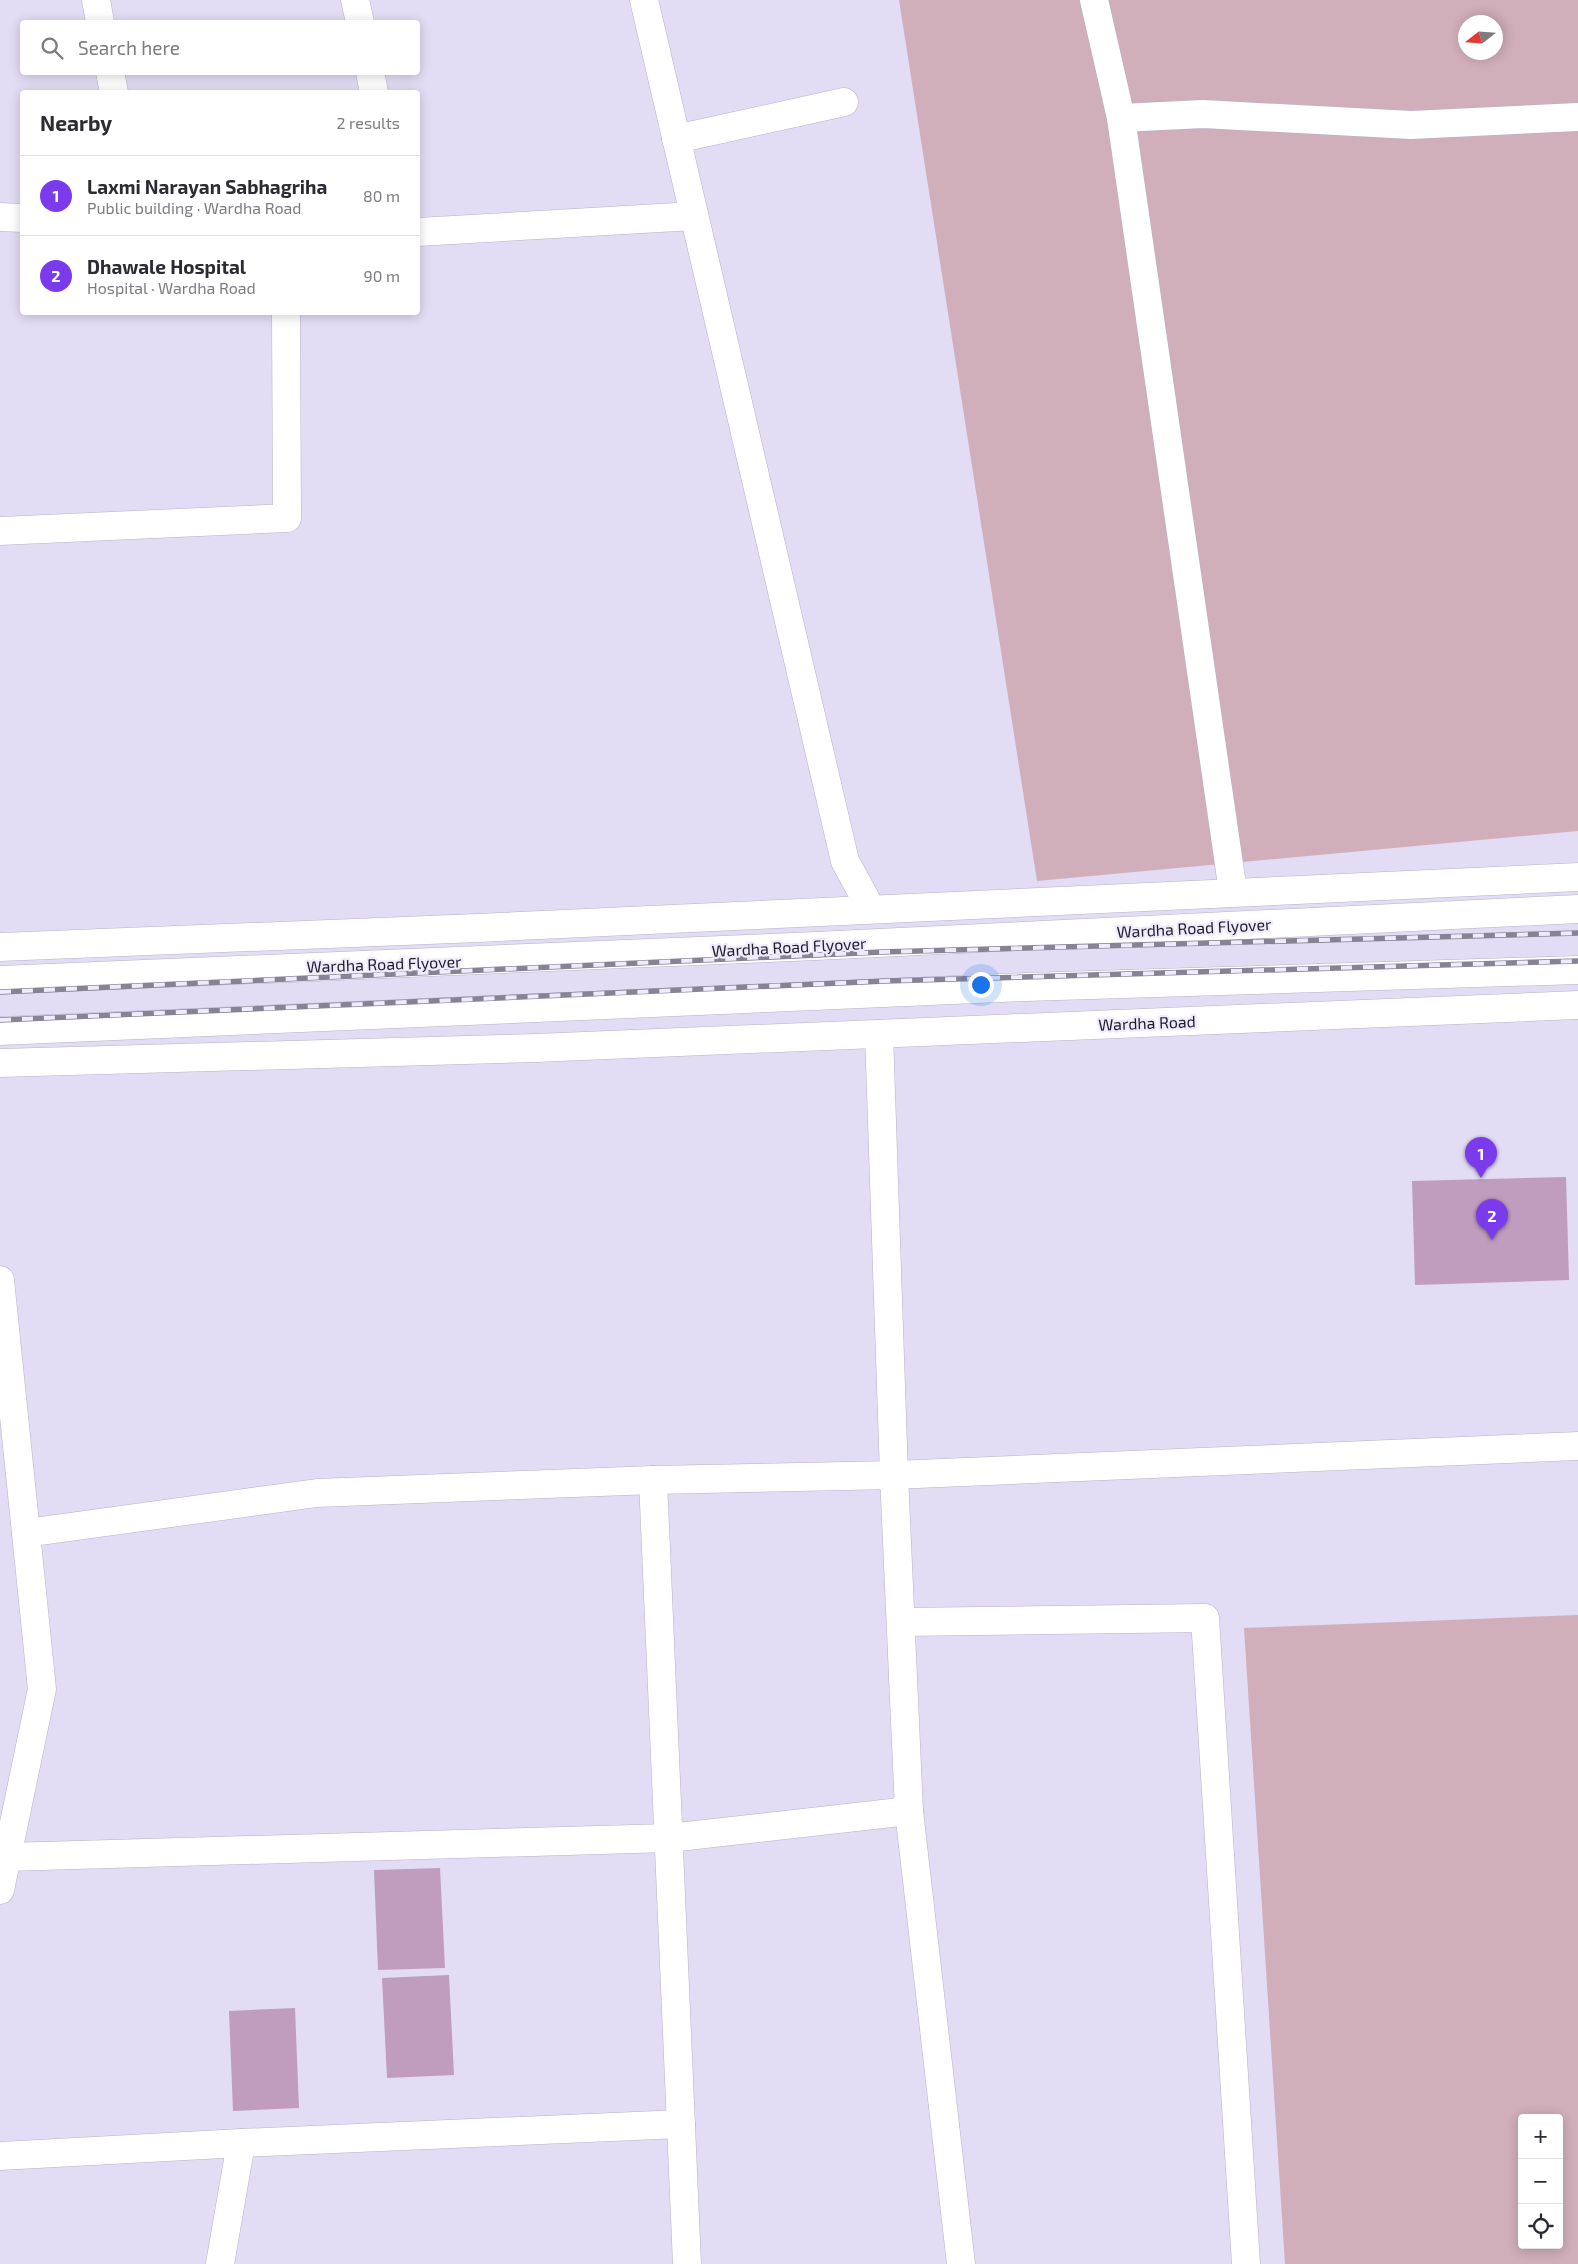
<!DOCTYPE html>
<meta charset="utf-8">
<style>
:root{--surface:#fff;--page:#f7f7f7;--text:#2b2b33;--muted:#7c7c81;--line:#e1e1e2;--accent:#7c3aed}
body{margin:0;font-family:"Exo 2",sans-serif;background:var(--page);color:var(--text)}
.controls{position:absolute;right:15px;bottom:15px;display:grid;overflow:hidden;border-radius:5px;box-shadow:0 2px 12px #0003}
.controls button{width:45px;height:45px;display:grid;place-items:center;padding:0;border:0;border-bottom:1px solid var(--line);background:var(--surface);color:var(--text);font:25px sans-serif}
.compass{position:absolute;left:1458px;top:15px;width:45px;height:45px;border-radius:50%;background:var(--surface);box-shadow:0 2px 12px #0003;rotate:253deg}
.you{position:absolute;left:980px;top:984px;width:18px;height:18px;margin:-12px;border:4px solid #fff;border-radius:50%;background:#1a73e8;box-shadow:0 0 0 8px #1a73e833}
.badge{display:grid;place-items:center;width:32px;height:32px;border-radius:50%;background:var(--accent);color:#fff;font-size:16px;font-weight:700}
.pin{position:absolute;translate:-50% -41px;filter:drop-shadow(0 1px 2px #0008)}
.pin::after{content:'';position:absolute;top:26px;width:18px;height:15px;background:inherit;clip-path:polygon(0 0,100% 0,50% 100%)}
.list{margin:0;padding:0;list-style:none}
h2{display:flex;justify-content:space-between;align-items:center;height:65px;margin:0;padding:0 20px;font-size:21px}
h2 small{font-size:16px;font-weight:400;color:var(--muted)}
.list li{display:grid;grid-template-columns:32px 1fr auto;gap:15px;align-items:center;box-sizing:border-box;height:80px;padding:0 20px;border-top:1px solid var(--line)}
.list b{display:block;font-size:19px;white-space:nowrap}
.list p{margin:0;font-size:16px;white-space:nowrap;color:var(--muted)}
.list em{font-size:16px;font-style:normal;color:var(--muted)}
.icon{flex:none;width:28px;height:28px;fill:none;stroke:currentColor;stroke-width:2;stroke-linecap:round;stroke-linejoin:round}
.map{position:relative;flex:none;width:1578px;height:2264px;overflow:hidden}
.search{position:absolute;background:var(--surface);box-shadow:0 2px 12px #0003;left:20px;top:20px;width:400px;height:55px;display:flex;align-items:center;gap:12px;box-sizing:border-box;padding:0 18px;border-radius:5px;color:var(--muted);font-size:19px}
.panel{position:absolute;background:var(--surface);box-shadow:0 2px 12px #0003;left:20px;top:90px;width:400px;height:225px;border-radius:5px}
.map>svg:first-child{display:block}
.green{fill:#d0aeba;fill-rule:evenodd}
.building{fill:#c09cbf}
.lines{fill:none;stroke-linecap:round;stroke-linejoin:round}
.minor-casing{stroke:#b8b0c8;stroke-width:29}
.tertiary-casing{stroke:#b8b0c8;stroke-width:29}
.trunk-casing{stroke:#b8b0c8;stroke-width:29}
.minor{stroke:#fff;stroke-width:28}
.tertiary{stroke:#fff;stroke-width:28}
.trunk{stroke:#fff;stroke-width:28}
.rail-casing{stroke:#888394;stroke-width:5.5}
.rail{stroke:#f0eafe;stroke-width:4;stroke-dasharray:11;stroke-linecap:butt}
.labels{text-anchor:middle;stroke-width:4.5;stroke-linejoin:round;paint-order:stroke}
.street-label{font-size:16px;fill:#211e27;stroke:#f0eafe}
</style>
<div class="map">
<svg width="1578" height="2264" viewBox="0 0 1578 2264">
<rect width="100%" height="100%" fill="#e3dcf5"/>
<g class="green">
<path d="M899 0H1578V831L1037 881ZM1466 22H1496V52H1466Z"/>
<path d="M1578 1615V2264H1285L1244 1628ZM1522 2118H1559V2245H1522Z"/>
</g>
<g class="building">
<path d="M1566 1177 1569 1280 1415 1285 1412 1181Z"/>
<path d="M440 1868 445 1968 378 1970 374 1870Z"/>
<path d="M449 1975 454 2075 387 2078 382 1978Z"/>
<path d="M295 2008 299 2108 233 2111 229 2011Z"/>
</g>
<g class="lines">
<g class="minor-casing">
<g id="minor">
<path d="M96 0 100 22"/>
<path d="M355 0 360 22"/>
<path d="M644 0 845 861 871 909"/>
<path d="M1094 0 1121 118 1233 892"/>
<path d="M110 72 114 92"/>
<path d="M370 72 374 92"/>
<path d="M1121 118 1203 114 1411 125 1578 117"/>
<path d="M676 139 844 102"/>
<path d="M0 217 22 218"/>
<path d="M418 232 694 216"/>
<path d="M0 531 287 518 286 312"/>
<path d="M879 1034 894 1475 909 1811 961 2264"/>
<path d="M0 1280 42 1689 0 1890"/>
<path d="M653 1480 687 2264"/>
<path d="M26 1533 317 1493 653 1480 894 1475 1578 1446"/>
<path d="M901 1622 1205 1618 1246 2264"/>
<path d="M7 1857 669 1838 909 1811"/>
<path d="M0 2156 241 2143 681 2124"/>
<path d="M220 2264 241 2143"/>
</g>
</g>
<g class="tertiary-casing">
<g id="tertiary">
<path d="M0 947 478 928 1578 877"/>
<path d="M0 1063 536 1048 1578 1005"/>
</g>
</g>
<g class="trunk-casing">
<g id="trunk">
<path d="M0 980 816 946 1578 909"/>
<path d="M0 1031 1026 987 1578 970"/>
</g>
</g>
<use href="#minor" class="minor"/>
<use href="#tertiary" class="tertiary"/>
<use href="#trunk" class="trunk"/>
<g class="rail-casing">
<g id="rail">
<path d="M0 992 882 952 1578 933"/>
<path d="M0 1020 885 981 1578 961"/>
</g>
</g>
<use href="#rail" class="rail"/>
</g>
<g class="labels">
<g class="street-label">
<text transform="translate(1194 928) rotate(-3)" y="6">Wardha Road Flyover</text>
<text transform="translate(789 947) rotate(-3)" y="6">Wardha Road Flyover</text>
<text transform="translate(384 964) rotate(-2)" y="6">Wardha Road Flyover</text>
<text transform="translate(1147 1023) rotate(-2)" y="6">Wardha Road</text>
</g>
</g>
</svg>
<div class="controls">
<button>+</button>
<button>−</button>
<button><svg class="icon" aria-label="locate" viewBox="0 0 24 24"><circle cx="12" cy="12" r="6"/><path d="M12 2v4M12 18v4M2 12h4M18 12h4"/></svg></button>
</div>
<svg class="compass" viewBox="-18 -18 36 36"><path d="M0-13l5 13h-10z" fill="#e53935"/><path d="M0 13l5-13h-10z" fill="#7c7c81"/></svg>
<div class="you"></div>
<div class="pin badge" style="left:1481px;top:1178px">1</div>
<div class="pin badge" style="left:1492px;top:1240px">2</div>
<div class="search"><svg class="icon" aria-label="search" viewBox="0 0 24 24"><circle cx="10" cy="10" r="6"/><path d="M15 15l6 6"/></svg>Search here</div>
<section class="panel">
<h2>Nearby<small>2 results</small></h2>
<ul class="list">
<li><span class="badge">1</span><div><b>Laxmi Narayan Sabhagriha</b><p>Public building · Wardha Road</p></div><em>80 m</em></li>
<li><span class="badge">2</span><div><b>Dhawale Hospital</b><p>Hospital · Wardha Road</p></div><em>90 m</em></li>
</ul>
</section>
</div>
